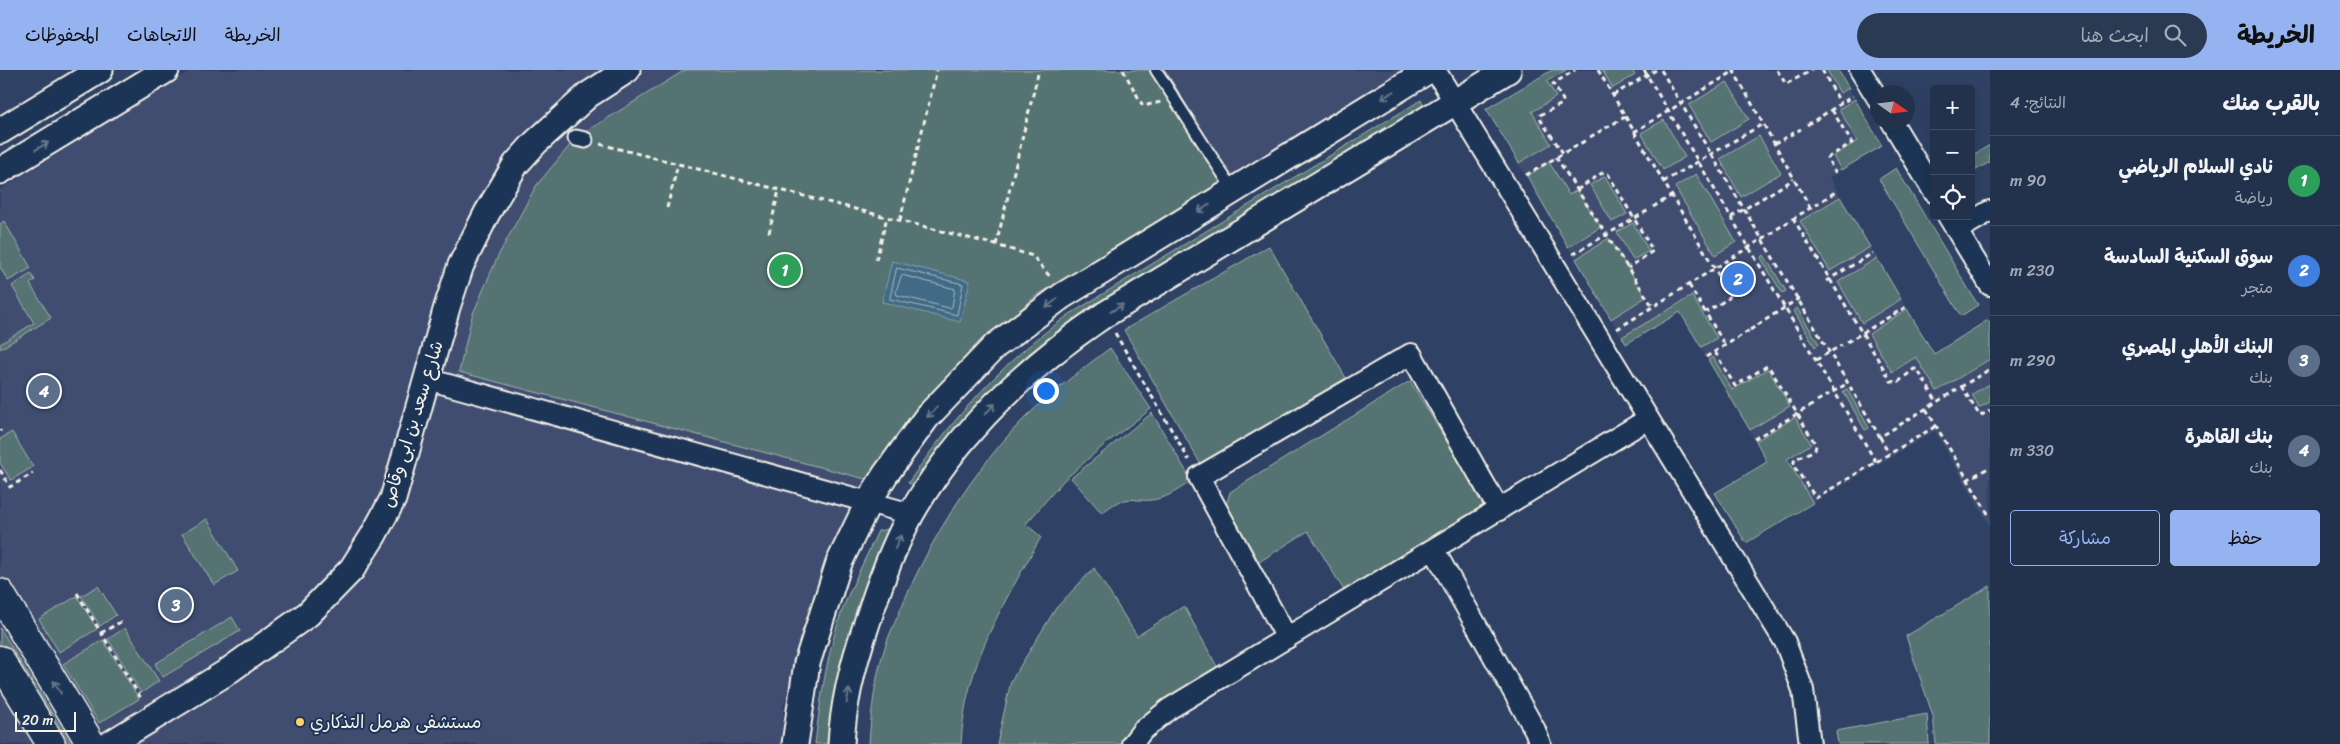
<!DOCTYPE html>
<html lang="ar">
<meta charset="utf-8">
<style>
:root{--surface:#23324c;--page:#2b3a53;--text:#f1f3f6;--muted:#a3aab5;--line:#404d64;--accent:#95b2f1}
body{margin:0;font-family:Sriracha,"Playpen Sans Arabic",sans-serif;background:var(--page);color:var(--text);direction:rtl}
.controls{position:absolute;right:15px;top:15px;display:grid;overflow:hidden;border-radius:5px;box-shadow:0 5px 20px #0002}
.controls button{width:45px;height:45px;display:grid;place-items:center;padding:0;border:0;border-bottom:1px solid var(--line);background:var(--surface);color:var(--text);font:25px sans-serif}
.compass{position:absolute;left:1870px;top:15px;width:45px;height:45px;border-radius:50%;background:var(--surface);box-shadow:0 5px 20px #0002;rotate:104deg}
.scale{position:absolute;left:15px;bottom:12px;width:61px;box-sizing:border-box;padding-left:5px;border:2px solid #f4f1e8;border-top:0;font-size:14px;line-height:18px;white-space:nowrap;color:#f4f1e8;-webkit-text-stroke:4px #1d3557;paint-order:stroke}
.you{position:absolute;left:1045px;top:320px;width:18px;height:18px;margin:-12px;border:4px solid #fff;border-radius:50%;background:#1a73e8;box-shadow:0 0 0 8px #1a73e833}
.badge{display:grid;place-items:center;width:32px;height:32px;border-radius:50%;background:var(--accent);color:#fff;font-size:16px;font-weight:700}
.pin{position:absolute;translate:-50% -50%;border:2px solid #fff;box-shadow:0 1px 5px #0006}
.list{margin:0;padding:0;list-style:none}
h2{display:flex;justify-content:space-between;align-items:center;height:65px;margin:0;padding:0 20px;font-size:21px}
h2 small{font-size:16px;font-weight:400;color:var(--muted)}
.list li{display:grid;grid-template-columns:32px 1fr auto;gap:15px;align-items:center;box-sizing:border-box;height:90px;padding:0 20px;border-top:1px solid var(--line)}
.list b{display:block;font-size:19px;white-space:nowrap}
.list p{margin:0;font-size:16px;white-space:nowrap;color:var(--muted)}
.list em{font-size:16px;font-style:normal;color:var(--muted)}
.actions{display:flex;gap:10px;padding:15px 20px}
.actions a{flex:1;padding:11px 0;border:1px solid var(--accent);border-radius:5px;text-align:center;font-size:18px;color:var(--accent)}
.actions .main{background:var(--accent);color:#111}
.icon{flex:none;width:28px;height:28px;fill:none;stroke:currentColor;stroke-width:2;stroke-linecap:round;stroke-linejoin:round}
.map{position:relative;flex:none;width:1990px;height:674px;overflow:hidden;direction:ltr}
header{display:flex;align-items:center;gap:30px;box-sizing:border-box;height:70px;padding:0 25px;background:var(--accent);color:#111}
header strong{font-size:24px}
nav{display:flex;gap:28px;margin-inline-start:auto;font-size:18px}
.search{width:350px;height:45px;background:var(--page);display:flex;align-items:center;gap:12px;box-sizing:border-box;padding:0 18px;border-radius:28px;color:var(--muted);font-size:19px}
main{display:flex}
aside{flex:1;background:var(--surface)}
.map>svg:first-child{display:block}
.built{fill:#404e71}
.green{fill:#547372;stroke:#a4b2ad}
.water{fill:#3f6a86;stroke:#87a0ad}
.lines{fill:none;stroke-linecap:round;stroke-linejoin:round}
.shore{stroke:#acbbc1;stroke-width:1}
.service-casing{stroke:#f4f1e8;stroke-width:14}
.pedestrian-casing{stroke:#f4f1e8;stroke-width:19}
.minor-casing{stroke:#f4f1e8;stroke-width:24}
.tertiary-casing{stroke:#f4f1e8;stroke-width:29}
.secondary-casing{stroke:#f4f1e8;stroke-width:31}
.path{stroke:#f4f1e8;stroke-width:3;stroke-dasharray:5 4;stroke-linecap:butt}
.service{stroke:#1d3557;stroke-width:10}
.pedestrian{stroke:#1d3557;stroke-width:15}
.minor{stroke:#1d3557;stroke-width:20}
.tertiary{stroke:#1d3557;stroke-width:25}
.secondary{stroke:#1d3557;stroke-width:28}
.oneway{stroke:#68778a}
.poi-dot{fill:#ffd166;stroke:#1d3557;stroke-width:2}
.labels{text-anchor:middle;stroke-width:4;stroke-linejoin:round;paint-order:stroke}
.street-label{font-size:18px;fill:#f4f1e8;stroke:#1d3557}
.poi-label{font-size:18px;fill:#f4f1e8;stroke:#1d3557;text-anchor:start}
</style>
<header>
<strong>الخريطة</strong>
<div class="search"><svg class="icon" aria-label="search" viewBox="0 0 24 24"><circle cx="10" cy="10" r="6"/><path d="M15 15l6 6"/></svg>ابحث هنا</div>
<nav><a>الخريطة</a><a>الاتجاهات</a><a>المحفوظات</a></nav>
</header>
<main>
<aside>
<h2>بالقرب منك<small>النتائج: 4</small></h2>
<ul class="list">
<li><span class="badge" style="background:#2e9e5b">1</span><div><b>نادي السلام الرياضي</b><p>رياضة</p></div><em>90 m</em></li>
<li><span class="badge" style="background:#3f7fe0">2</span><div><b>سوق السكنية السادسة</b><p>متجر</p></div><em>230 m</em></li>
<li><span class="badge" style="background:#5c6f8a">3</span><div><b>البنك الأهلي المصري</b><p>بنك</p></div><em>290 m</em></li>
<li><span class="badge" style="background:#5c6f8a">4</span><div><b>بنك القاهرة</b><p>بنك</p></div><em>330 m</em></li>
</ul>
<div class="actions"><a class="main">حفظ</a><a>مشاركة</a></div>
</aside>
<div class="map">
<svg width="1990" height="674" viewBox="0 0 1990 674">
<rect width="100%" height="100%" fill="#2f4265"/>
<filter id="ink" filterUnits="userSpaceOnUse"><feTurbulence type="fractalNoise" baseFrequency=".02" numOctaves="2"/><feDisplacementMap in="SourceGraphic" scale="10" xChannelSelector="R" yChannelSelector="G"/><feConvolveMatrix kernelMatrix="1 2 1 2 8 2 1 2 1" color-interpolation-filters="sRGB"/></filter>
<g filter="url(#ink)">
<g class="built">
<path d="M192 0H1427L993 272 831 500 783 636 782 674H94L0 505V120Z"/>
<path d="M1552 0H1838L1882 76 1829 107 1934 284 1937 321 1990 289V456L1935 361 1797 442 1680 242 1626 274 1486 39Z"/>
<path d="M0 549 76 674H0Z"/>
</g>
<g class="green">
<path d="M685 0H1165L1230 106 1036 226 976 278 928 329 893 370 869 410 459 302 472 246 498 186 536 116 576 68Z"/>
<path d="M1552 0H1566L1547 11 1556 27 1532 42 1551 74 1519 93 1486 39Z"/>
<path d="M1602 0H1632L1635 5 1613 18Z"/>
<path d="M1827 0H1838L1849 18 1840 23Z"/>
<path d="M1727 12 1749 49 1711 72 1689 35Z"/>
<path d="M1855 29 1882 76 1841 100 1833 86 1857 71 1839 39Z"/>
<path d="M1421 30 1425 39 1051 267 1023 292 918 416 908 413C954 347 1003 291 1070 244Z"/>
<path d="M1664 50 1685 87 1663 100 1641 63Z"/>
<path d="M1759 66 1781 103 1741 127 1720 89Z"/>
<path d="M1990 75V92L1971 103V86Z"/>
<path d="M1549 92 1569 125 1577 120 1601 157 1568 177 1527 106Z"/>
<path d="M1896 98 1978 235 1961 246 1879 109Z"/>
<path d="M1696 104 1736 172 1715 185 1675 117Z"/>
<path d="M1605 106 1627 144 1612 152 1590 115Z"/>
<path d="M1840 127 1870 177 1830 201 1800 151Z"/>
<path d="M4 151 31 198 8 211 0 197V154Z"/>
<path d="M1633 153 1649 181 1633 190 1617 162Z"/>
<path d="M1609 168 1646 227 1611 249 1576 189Z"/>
<path d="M1269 176 1346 308 1200 393 1124 260Z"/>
<path d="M1764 185 1786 221 1782 223 1761 188Z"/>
<path d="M1877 188 1901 229 1862 253 1838 212Z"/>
<path d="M31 204 35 210 30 214 51 248 0 279V274L34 253 12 216Z"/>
<path d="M1692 226 1717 268 1701 277 1680 242 1626 274 1622 267Z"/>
<path d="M1797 238 1819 274 1815 277 1794 241Z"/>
<path d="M1907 239 1934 284 1988 250 1990 254V289L1937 321 1916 287 1892 302 1869 264Z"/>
<path d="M1110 278 1151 339 1104 375 1063 411 1026 454 1041 467C1003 535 965 593 961 674H869C871 642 875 607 885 577 889 564 896 551 901 538 929 473 966 412 1014 359 1042 329 1077 303 1110 278Z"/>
<path d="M1713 287 1732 320 1768 299 1790 336 1750 360 1708 290Z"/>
<path d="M1410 311 1489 441 1348 527 1308 461 1259 492 1226 436 1230 422Z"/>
<path d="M1990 314V332L1979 338 1972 324Z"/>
<path d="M1847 319 1869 358 1865 360 1843 321Z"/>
<path d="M1152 343 1192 411C1182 417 1172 425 1161 428 1134 436 1130 419 1102 443L1071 408Z"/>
<path d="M1795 347 1811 374 1787 389 1813 433 1746 473 1715 423 1767 392 1756 371Z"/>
<path d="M12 362 33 397 11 410 0 393V369Z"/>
<path d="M207 449 238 501 214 515 182 464Z"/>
<path d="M888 459 893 465C859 535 831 594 829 674H815C821 625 828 574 847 528 857 505 868 483 878 461Z"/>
<path d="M1094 498 1137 566 1184 536 1220 602 1129 674H997L1011 611 1056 538Z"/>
<path d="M98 516 116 545 100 556 81 526Z"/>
<path d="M1990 516V674H1936L1933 646 1906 566Z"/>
<path d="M77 526 97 559 59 582 39 549Z"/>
<path d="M232 547 240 561 163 607 155 594Z"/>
<path d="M0 558 71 674H54L0 584Z"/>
<path d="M125 558 159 611 141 623 108 569Z"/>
<path d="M103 570 139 629 99 653 63 594Z"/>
<path d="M1927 644 1929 674H1838L1836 661Z"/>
</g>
<path class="water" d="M892 191 970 211 960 252 882 232Z"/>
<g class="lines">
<g class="shore">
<path d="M897 198 963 214 957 245 890 229Z"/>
<path d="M902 205 955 219 952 237 949 238 897 225 896 222Z"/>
</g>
<g class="service-casing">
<path id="service" d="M1156 0 1233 120"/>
</g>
<g class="pedestrian-casing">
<path id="pedestrian" d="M576 68 585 70"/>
</g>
<g class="minor-casing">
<g id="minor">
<path d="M1435 0 1785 572 1803 620 1810 674"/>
<path d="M1860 0 1878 29"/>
<path d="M1892 52 1934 122"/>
<path d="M1948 146 1990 215"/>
<path d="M1957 160 1990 141"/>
<path d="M427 309 911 444"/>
<path d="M1434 480 1535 660 1540 674"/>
<path d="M1287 568 1199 407 1411 284 1499 440"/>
<path d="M1132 674 1142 661 1169 639 1648 349"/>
</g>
</g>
<g class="tertiary-casing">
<g id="tertiary">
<path d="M0 61 100 0"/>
<path d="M0 101 166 0"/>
<path d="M110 674 224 604 308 544 352 499 373 466 393 429 447 237 461 195 487 143 516 94 535 73 588 25 627 0"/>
<path d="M795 674 807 593 839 493 869 431 885 405 927 347 995 276 1062 226 1429 0"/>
<path d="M841 674C843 634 853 594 866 556 878 518 892 479 911 444 958 362 1027 297 1104 245L1508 0"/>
</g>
</g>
<g class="secondary-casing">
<g id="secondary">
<path d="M0 523 91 674"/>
<path d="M0 590 51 674"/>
</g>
</g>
<g class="path">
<path d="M1123 0 1143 36 1161 32"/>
<path d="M1598 0 1729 223V228L1706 242"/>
<path d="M1644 0 1876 392"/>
<path d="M1661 0 1880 367 1990 299"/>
<path d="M1733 0 1810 137"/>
<path d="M1777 0 1786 14 1812 0"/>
<path d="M1822 0 1841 34"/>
<path d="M1613 25 1656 0"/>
<path d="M1832 40 1852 73 1827 88 1836 103"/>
<path d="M1807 55 1853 26"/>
<path d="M1634 62 1736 0"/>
<path d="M1590 67 1625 47"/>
<path d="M600 74 996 175 1033 186 1051 208"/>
<path d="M1774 74 1801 59"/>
<path d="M1563 83 1540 49V45L1562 34 1563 30 1553 14 1575 0"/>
<path d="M1556 87 1653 237"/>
<path d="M1526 105 1588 69"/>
<path d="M1663 112 1763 54"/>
<path d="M1577 120 1602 103 1608 104 1653 181 1628 198"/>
<path d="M1653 137 1671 126"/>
<path d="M667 138 678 94"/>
<path d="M1731 147 1794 109"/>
<path d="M1793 148 1891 311 1897 313 1914 299H1917L1937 332"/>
<path d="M900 150 937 0"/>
<path d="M1777 159 1837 121"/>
<path d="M769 163 779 120"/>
<path d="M996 175 1039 0"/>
<path d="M1573 184 1649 140"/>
<path d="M876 190 887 147"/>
<path d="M1826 211 1873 183"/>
<path d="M1689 215 1725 275"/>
<path d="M1617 259 1775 161"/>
<path d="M1750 260 1801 227"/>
<path d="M1115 263 1189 390"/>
<path d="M1847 272 1906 237"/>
<path d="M1715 282 1735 316 1767 296 1769 297 1816 375 1815 380 1795 389 1793 395 1816 428 1936 356"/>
<path d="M1706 287 1750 260"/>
<path d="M1816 290 1842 275"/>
<path d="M1961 316 1980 346 1990 340"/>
<path d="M1817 331 1848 313"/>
<path d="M1926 339 1990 447"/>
<path d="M0 361 1 360"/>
<path d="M1880 367 1889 384"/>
<path d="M1754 369 1814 334"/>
<path d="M0 400 10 417 33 403"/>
<path d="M1967 410 1990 397"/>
<path d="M77 523 142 630"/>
<path d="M101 563 124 550"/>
</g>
<use href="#service" class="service"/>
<use href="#pedestrian" class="pedestrian"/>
<use href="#minor" class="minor"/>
<use href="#tertiary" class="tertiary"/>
<use href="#secondary" class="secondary"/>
</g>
<defs><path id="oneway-shaft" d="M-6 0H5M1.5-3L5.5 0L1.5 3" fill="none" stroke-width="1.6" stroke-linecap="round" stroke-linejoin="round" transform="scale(1.25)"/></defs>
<g class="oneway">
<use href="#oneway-shaft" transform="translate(1388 25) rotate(149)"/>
<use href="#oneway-shaft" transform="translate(42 76) rotate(-31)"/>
<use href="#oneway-shaft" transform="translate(1204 138) rotate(148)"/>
<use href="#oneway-shaft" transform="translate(1052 233) rotate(143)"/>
<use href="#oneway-shaft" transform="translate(1117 238) rotate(-31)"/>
<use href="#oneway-shaft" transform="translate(990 339) rotate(-46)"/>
<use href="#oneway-shaft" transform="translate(932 342) rotate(133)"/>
<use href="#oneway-shaft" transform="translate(898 472) rotate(-66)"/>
<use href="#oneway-shaft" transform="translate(57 617) rotate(-121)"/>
<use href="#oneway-shaft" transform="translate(848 626) rotate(-79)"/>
</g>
</g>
<circle class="poi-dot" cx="300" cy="652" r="5"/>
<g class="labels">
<g class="street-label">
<text transform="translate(412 354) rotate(-73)" y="6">شارع سعد بن ابى وقاص</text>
</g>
<g class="poi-label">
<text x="310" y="658">مستشفى هرمل التذكاري</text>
</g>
</g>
</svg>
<div class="controls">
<button>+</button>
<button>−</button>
<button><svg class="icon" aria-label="locate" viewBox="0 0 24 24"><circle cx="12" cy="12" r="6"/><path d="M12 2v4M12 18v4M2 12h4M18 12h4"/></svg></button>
</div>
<svg class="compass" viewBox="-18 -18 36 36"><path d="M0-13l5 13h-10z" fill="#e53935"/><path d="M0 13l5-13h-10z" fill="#a3aab5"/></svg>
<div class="scale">20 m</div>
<div class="you"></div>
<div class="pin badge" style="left:785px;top:200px;background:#2e9e5b">1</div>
<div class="pin badge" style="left:1738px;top:209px;background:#3f7fe0">2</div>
<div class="pin badge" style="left:176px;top:535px;background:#5c6f8a">3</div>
<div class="pin badge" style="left:44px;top:321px;background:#5c6f8a">4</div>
</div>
</main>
